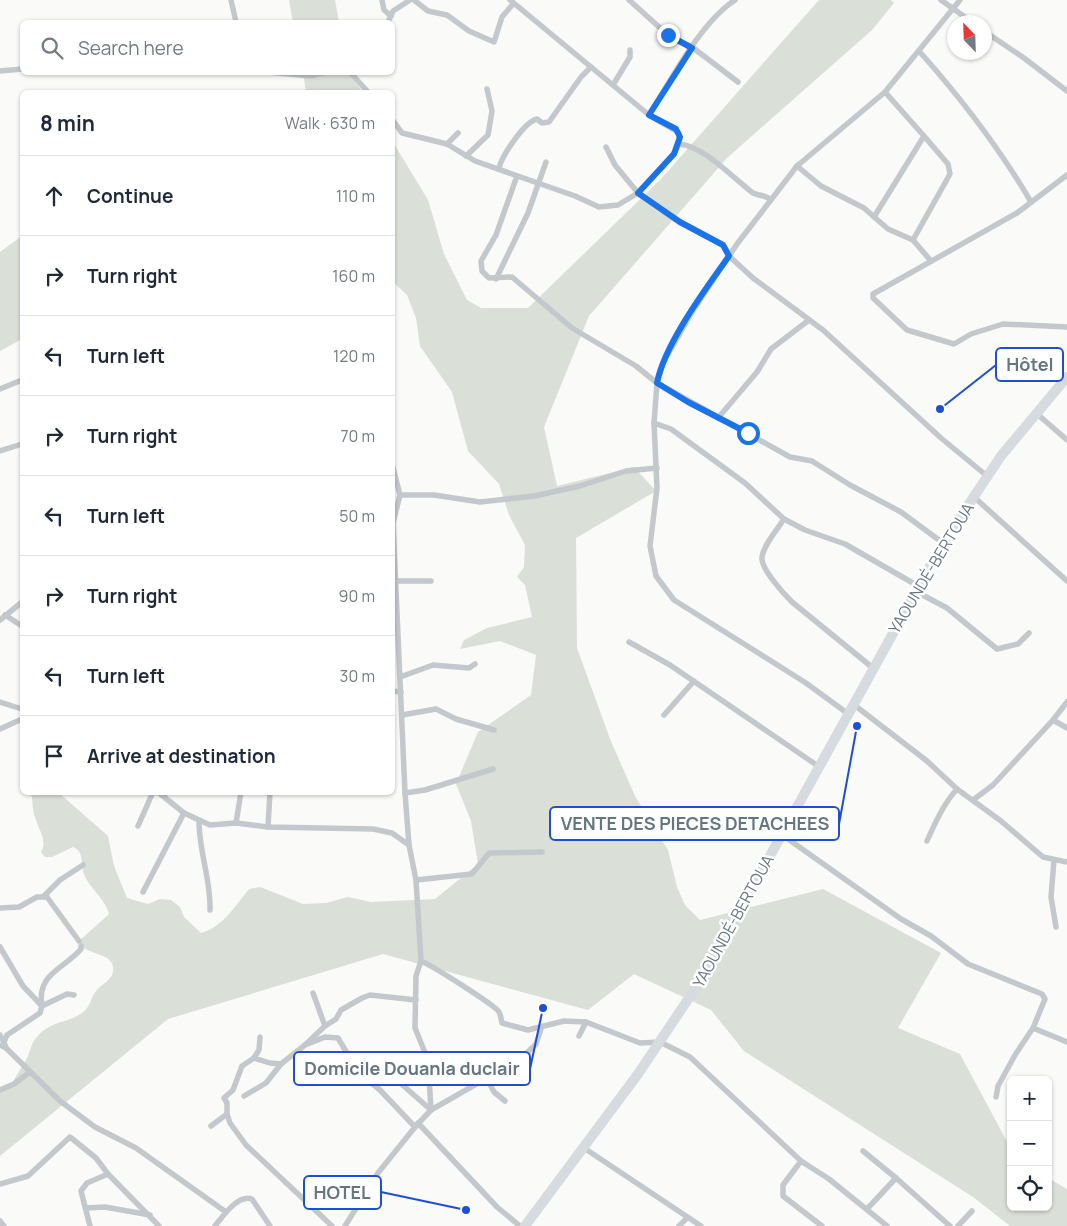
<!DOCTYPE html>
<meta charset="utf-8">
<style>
:root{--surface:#fff;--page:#f6f6f7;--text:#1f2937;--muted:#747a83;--line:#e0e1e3}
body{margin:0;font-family:Manrope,sans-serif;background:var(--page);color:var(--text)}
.controls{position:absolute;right:15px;bottom:15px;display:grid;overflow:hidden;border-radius:8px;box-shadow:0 1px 4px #0004}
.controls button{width:45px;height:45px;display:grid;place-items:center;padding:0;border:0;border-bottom:1px solid var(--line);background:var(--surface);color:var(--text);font:25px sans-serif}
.compass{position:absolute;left:947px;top:15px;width:45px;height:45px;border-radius:50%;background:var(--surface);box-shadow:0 1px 4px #0004;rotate:337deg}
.stop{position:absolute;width:15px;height:15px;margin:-11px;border:4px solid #1a73e8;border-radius:50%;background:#fff}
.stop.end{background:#1a73e8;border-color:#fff;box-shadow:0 1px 5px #0008}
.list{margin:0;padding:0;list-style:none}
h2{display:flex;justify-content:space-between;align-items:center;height:65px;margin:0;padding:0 20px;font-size:21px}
h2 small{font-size:16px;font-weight:400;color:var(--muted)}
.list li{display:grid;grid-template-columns:32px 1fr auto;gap:15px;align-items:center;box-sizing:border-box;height:80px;padding:0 20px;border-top:1px solid var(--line)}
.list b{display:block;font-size:19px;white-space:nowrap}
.list em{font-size:16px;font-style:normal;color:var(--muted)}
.icon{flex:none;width:28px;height:28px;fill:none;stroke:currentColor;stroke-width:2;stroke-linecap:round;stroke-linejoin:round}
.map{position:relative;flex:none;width:1067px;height:1226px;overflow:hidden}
.search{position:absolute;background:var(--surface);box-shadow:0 1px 4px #0004;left:20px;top:20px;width:375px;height:55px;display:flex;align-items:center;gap:12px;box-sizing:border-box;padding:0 18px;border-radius:8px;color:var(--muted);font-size:19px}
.panel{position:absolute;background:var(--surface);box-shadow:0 1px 4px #0004;left:20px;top:90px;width:375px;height:705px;border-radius:8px}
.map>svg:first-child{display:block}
.green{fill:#dadfd7}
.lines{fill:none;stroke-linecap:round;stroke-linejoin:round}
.street{stroke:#c3c8cc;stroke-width:5.5}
.highway{stroke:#d6dbdf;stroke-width:10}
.route{stroke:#1a73e8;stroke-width:6}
.labels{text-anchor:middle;stroke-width:5;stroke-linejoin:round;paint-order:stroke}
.street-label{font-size:16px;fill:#657683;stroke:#fff}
.leader{fill:none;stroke:#1d4ed8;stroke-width:2}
.callout-dot{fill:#1d4ed8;stroke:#fff;stroke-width:2}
.callout{fill:#fff;stroke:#1d4ed8;stroke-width:2}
.callout-label{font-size:18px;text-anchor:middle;font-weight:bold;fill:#657683}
</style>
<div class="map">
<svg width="1067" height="1226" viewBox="0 0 1067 1226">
<rect width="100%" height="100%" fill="#fafaf8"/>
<g class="green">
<path d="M289 0H335L339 22H293Z"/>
<path d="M819 0H891L894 3 872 30 727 158 589 316 544 427 557 486 634 467 656 491 576 538 577 648 610 739 635 796 668 850 677 887 685 905 700 920 823 889 941 953 898 1028 960 1054 1011 1149V1207H1048V1178L1067 1189V1226H1010L973 1197 744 1051 711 1010 634 974 588 1010 383 954 168 1019 0 1156V1092L9 1088C15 1078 21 1068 27 1058 30 1052 31 1044 36 1038 51 1020 66 1024 82 1013 91 1007 90 998 96 991 103 983 115 979 113 967 111 951 84 956 79 941L109 914C105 898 89 888 84 874 80 863 85 852 73 847L52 857H45L41 852C48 840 38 829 35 817 32 809 33 800 31 793H59L108 836 114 866 127 898 148 904 160 899 171 900 180 907 184 917 201 933C223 927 235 906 249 889L260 887 303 904 326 903 348 897 371 902 435 899 478 864 471 821 456 784 478 732 531 695 536 655 500 641 460 649 464 640 487 628 532 617 525 585 517 577 524 567 525 545 509 515 499 484 468 451 452 392 420 346 416 318 407 295 393 282V142L428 200 444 254 467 300 481 308H528L661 179Z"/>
<path d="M303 73H351L353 79 363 92H306Z"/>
<path d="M22 236V339L0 351V252Z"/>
</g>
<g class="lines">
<g class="street">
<path d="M231 0 236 22"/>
<path d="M382 0 384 10 391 16"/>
<path d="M414 0 428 11 447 15 469 31 494 42 502 17 513 4"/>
<path d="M629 0 668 35 692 47 738 82"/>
<path d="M941 0 972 22"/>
<path d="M388 22 393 11 410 0"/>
<path d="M984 31 1024 58 1067 91"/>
<path d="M954 45V44"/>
<path d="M919 51C960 97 1000 149 1031 202"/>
<path d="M0 71 22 69"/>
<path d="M269 72 311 76 326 72"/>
<path d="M350 72 368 92"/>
<path d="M613 85 630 57V50"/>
<path d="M649 115C671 80 700 23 735 0"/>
<path d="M392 119 402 133 447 144 475 161 575 196 599 207 618 205 638 193 674 153 679 144V133L649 115 510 0"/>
<path d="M447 144 458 133"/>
<path d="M679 144C704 146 733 178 753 193 759 196 766 195 771 200"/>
<path d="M606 147 615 165 638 193 679 222 723 245 729 256 753 278 823 330 941 438 987 476"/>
<path d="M466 156 488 135 492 111 487 89"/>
<path d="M797 166 821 186 864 208 888 229 913 240 931 261"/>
<path d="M499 168C502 156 524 122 537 119L542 123 549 122 581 77 591 67"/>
<path d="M1067 175 1017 213 873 294V298L907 330 954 344 971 334 1003 324 1067 327"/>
<path d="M517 176 496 235 481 261 482 271 489 278 512 277 572 328 636 366 657 383 790 457 812 461 850 485 901 512 943 543"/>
<path d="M874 217 924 136 885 92"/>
<path d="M913 240 950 174 948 164 924 136"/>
<path d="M496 279 528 213 546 162"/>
<path d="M0 389 22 380"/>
<path d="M1036 413 1067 440"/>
<path d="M718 418 757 372 771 349 809 320"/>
<path d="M654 423 671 429 745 483 784 519 805 530 845 544 918 586"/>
<path d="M0 451 22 444"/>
<path d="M392 464 400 495 393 523 405 793 409 845 416 880 421 961 416 976 415 1028 428 1060 431 1110"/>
<path d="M400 495H434L480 502 534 496 580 486 626 471 657 468"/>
<path d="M974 497 1067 581"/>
<path d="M784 519C777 530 764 544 762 557 760 568 784 594 792 602L873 668"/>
<path d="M397 581H431"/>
<path d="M915 591 947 608 997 649 1018 644 1029 633"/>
<path d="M5 615 22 626"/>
<path d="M0 620 22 602"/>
<path d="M629 642 670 665 818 766"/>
<path d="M400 677 433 665 469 668 475 664"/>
<path d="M392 691 401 692"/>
<path d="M0 702 22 709"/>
<path d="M853 704 927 761 957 789 1001 821 1043 857 1067 862"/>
<path d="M847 713 806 683 674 600 656 576 650 546 657 488 654 423 657 383 663 363 692 312 737 244 797 166 885 92 960 0"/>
<path d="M402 715 436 709 456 719 494 730"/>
<path d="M664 715 694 681"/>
<path d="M1053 720 1067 702"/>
<path d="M0 729 22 719"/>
<path d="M158 792 184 813 210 825 236 823 268 827 373 829 392 833 409 845"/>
<path d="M405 793 425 790 493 769"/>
<path d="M973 800 993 785 1053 720 1067 728"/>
<path d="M199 821C199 852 211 880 210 910"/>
<path d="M236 823 241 792"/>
<path d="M138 826 153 792"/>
<path d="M268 827 270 792"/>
<path d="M781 834 901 919 931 936 968 964 1042 994 1045 999 1033 1028 1015 1055 998 1086 996 1097"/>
<path d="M927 841C935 823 944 803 957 789"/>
<path d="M1054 860 1051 897 1056 927"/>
<path d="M416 880 472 874 489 853 542 852"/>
<path d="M143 892 184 813"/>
<path d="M44 896 60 880 83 865"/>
<path d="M0 908 19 907 37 897H47L79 941"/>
<path d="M0 947 23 986 42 1006 40 1013 7 1035 4 1042 6 1048"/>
<path d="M421 961C431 965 495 1005 499 1012 501 1015 501 1020 502 1023L528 1030 564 1021 586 1022 640 1043 660 1042 690 1057 801 1161 829 1179 887 1226"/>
<path d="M313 993 325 1026"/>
<path d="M74 995 67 994 42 1006C36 974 64 969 81 949V946"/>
<path d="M1033 1028 1067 1042"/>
<path d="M0 1035 4 1042"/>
<path d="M579 1036 586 1022"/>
<path d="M260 1037 259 1050 254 1058 270 1063 281 1064"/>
<path d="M0 1045 6 1048 60 1101 95 1127 136 1148 226 1212"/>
<path d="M305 1045 325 1037 338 1038 359 1073 380 1090 415 1127 378 1173 345 1226"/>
<path d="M254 1058 242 1066 233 1090 224 1098 227 1103V1114L230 1123 246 1145 332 1226"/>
<path d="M382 1067 431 1110"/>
<path d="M486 1077 494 1092 505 1101"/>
<path d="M0 1090 14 1084 30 1072"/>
<path d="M244 1096 266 1083 281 1064 305 1045 325 1026 336 1019 341 1010 362 998 370 995 416 1000"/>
<path d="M418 1123 497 1207 520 1226"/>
<path d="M211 1126 227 1114"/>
<path d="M415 1127 431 1110 522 1058 536 1044 541 1029"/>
<path d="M584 1148 701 1226"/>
<path d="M863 1151 896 1178"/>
<path d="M801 1161 783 1185V1196L822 1226"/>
<path d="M0 1184 28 1176 70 1137 96 1158 108 1174"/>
<path d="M86 1208 105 1207 150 1215"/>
<path d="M867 1209 896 1178 950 1226"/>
<path d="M0 1221 4 1226"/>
<path d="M90 1226 81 1191 87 1183 108 1174 159 1226"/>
<path d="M215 1226C223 1216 238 1194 252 1199L270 1226"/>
<path d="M679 1226 687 1218"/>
<path d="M958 1226 972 1211"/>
</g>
<path class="highway" d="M525 1226 638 1074 703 977 943 543 1001 456 1067 377"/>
</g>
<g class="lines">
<path class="route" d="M668 35 692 48 649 115 676 129 680 137 674 154 638 193 680 222 723 245 729 256C706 288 664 345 657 383L688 402 748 433"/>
</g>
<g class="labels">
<g class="street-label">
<text transform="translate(931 568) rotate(-59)" y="6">YAOUNDÉ-BERTOUA</text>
<text transform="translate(733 921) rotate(-61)" y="6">YAOUNDÉ-BERTOUA</text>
</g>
</g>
<path class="leader" d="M940 409L996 365M857 726L839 824M543 1008L530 1069M466 1210L381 1192"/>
<g class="callout-dot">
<circle cx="940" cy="409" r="5"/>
<circle cx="857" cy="726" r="5"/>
<circle cx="543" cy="1008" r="5"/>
<circle cx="466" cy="1210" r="5"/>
</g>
<g class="callout">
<rect x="996" y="348" width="67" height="33" rx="5"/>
<rect x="550" y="807" width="289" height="33" rx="5"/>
<rect x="294" y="1052" width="236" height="33" rx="5"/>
<rect x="304" y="1176" width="77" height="33" rx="5"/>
</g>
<g class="callout-label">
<text x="1030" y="371">Hôtel</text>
<text x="695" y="830">VENTE DES PIECES DETACHEES</text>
<text x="412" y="1075">Domicile Douanla duclair</text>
<text x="342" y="1199">HOTEL</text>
</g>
</svg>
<div class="controls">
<button>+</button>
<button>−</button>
<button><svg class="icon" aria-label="locate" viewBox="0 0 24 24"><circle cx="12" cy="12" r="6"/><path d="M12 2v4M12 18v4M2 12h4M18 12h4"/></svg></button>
</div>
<svg class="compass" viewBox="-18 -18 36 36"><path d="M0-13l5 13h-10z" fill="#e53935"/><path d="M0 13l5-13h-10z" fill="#747a83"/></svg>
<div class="stop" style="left:748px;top:433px"></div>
<div class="stop end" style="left:668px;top:35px"></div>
<div class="search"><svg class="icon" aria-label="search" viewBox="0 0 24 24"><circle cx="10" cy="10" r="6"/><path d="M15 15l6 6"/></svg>Search here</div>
<section class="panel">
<h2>8 min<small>Walk · 630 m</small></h2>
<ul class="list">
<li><svg class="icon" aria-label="ahead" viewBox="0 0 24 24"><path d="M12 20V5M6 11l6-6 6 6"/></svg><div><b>Continue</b></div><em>110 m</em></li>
<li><svg class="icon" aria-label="right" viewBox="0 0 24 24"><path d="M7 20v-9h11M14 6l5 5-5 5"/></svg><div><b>Turn right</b></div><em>160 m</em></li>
<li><svg class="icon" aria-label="left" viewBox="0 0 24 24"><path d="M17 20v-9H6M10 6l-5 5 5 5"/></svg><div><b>Turn left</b></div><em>120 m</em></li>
<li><svg class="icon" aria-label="right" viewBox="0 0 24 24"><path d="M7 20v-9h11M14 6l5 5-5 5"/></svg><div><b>Turn right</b></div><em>70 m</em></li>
<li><svg class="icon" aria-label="left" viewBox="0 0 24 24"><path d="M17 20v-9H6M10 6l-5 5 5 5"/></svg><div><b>Turn left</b></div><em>50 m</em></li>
<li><svg class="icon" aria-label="right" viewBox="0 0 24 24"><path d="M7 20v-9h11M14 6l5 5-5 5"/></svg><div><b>Turn right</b></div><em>90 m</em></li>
<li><svg class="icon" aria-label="left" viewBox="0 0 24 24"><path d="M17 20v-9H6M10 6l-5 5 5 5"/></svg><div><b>Turn left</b></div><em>30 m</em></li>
<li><svg class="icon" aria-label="arrive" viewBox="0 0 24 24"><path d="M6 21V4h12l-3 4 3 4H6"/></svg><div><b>Arrive at destination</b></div></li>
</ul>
</section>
</div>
